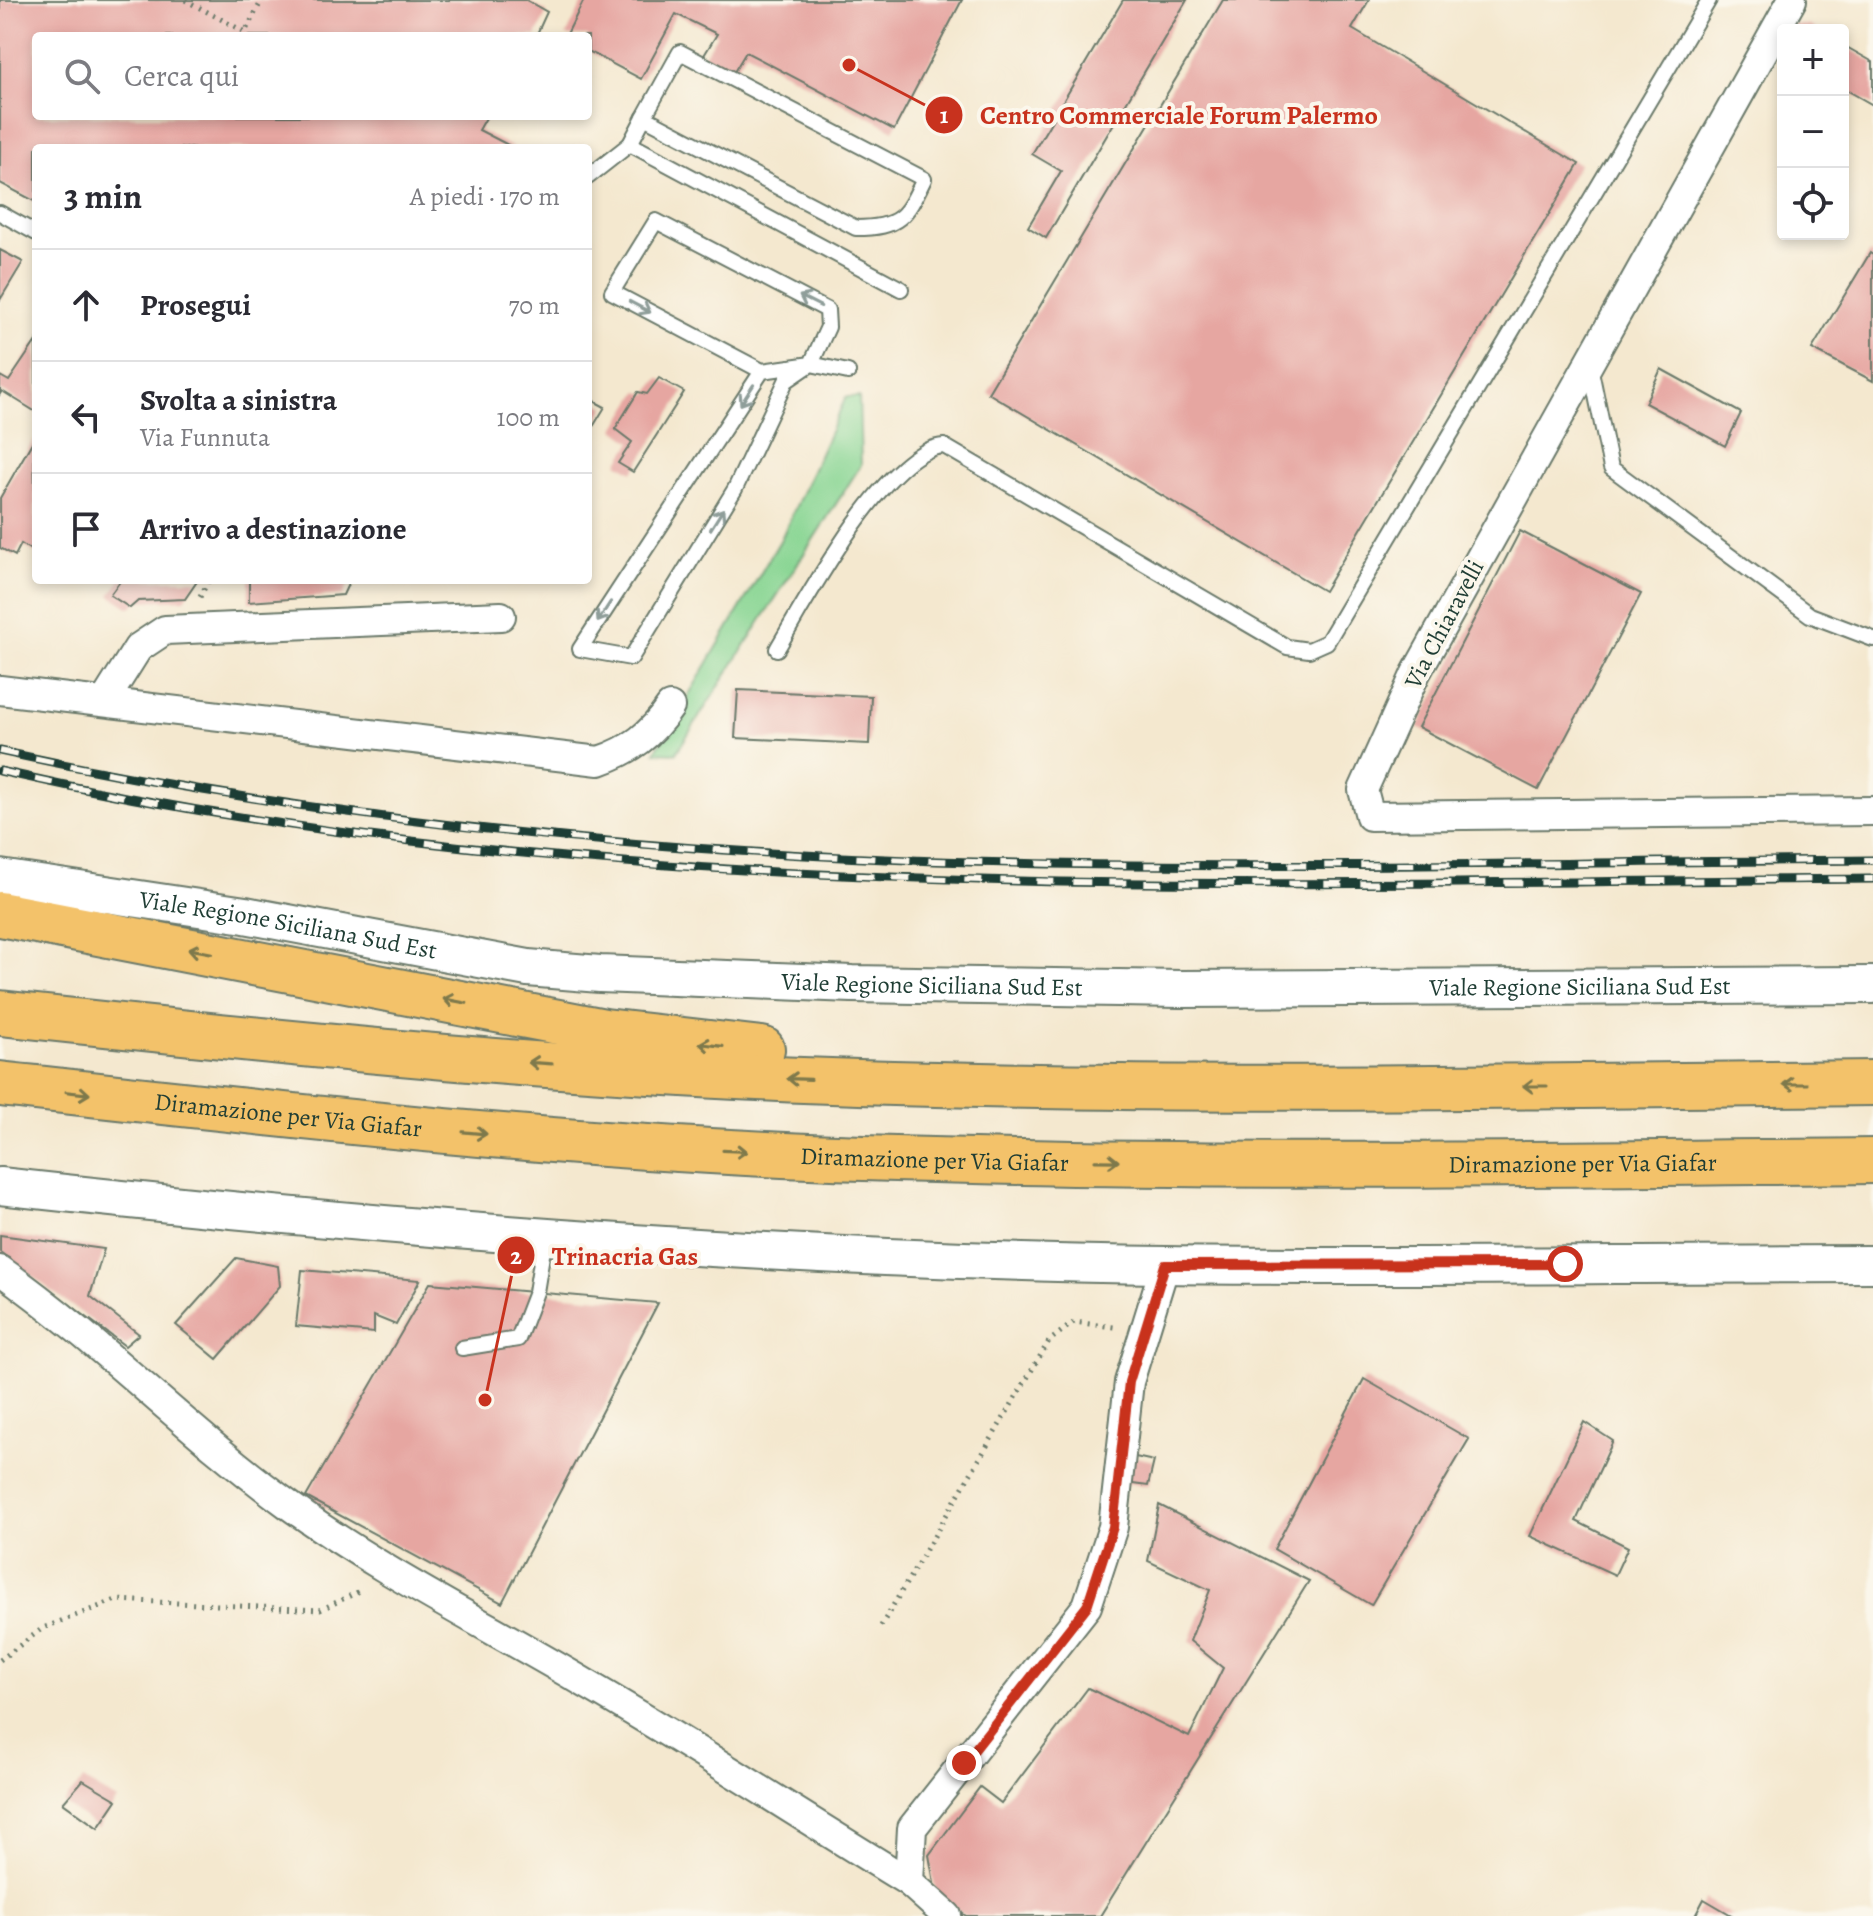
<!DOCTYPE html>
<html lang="it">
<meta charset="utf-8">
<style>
:root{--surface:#fff;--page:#f2f2f3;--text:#2b2b33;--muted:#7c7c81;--line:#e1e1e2}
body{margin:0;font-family:Alegreya,serif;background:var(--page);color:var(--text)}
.controls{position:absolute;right:24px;top:24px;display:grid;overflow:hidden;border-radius:8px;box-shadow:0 4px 12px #0003}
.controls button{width:72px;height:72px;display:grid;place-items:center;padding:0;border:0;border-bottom:2px solid var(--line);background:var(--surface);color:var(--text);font:40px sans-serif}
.stop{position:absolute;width:24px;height:24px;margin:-18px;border:6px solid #c8321e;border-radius:50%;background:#fff}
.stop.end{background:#c8321e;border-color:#fff;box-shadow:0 2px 8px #0008}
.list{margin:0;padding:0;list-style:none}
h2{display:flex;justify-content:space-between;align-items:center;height:104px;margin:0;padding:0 32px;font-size:34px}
h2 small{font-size:26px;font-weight:400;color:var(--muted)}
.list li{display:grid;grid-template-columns:52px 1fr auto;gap:24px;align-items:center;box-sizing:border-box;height:112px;padding:0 32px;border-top:2px solid var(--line)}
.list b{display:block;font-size:30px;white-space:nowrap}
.list p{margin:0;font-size:26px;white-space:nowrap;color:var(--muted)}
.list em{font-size:26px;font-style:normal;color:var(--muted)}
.icon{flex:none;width:44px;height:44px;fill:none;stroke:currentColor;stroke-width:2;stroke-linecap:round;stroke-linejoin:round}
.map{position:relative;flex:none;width:1873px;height:1916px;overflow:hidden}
.search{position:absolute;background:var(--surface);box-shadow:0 4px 12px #0003;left:32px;top:32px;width:560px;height:88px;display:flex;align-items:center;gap:20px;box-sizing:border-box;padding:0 28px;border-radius:8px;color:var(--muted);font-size:30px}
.panel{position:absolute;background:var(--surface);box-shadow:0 4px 12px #0003;left:32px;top:144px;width:560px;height:440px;border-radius:8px}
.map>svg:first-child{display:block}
.green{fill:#88d593;stroke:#548964;stroke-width:2}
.building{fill:#e6a6a1}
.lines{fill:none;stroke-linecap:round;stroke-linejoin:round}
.service-casing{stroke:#6a796a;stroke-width:18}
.minor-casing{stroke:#6a796a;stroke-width:32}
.tertiary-casing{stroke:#6a796a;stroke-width:40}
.motorway-casing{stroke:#6a796a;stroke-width:48}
.path{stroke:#6a796a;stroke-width:5;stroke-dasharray:2 6;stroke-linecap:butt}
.service{stroke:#fff;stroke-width:14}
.minor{stroke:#fff;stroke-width:28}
.tertiary{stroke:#fff;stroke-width:36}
.motorway{stroke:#f3c26a;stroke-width:44}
.rail-casing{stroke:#1f3d34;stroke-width:9}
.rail{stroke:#fbf7ec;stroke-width:6;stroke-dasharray:18;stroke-linecap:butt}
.oneway{stroke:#8f9e9a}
.oneway2{stroke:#7e794c}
.route{stroke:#c8321e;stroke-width:10}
.labels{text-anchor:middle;stroke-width:8;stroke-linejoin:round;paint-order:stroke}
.street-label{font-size:24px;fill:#1f3d34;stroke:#fbf7ec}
.leader{fill:none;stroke:#c8321e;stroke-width:3}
.callout-dot{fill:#c8321e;stroke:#fbf7ec;stroke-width:3}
.mark-label{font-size:24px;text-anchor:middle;font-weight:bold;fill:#fff}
.callout-label{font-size:26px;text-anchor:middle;font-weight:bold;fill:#c8321e;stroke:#fbf7ec;stroke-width:8;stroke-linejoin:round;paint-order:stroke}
</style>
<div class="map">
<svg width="1873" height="1916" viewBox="0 0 1873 1916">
<rect width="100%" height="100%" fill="#fbf7ec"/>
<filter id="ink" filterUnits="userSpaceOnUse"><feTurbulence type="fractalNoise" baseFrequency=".0125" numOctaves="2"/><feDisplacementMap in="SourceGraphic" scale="16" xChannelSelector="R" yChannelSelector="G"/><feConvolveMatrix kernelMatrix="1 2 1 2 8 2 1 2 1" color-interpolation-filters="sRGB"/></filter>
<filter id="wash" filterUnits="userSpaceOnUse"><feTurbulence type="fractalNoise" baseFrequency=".006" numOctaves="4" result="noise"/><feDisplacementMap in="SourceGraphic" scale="32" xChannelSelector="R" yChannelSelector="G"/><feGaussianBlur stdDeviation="1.8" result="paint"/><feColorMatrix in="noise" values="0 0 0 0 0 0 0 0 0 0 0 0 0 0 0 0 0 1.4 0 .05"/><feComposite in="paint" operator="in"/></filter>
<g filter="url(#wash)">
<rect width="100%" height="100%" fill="#f4e8cf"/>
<path class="green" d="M846 397H859L861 465 676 753 655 752 781 539Z"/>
<g id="blocks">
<g class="building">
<path d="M0 0H526L547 12 536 36H36V116H487L479 130 514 148H36V202L0 183Z"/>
<path d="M584 0H962L894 130 746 52 734 72 703 57 717 34 676 14 641 79 588 51V36H566Z"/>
<path d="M1123 0H1187L1046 238 1028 227 1061 171 1032 154Z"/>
<path d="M1223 0H1369L1352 29 1579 164 1324 591 988 393Z"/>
<path d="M1791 24 1810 26 1817 30H1788Z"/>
<path d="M1843 45 1873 62V105L1843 88Z"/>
<path d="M0 250 23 262 0 300Z"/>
<path d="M1870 253 1873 255V381L1812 349Z"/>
<path d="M36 341V412L2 391 0 394V376L9 381Z"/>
<path d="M1661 369 1741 413 1725 446 1645 403Z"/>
<path d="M659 378 684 392 633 472 618 463 632 442 615 429 638 392 647 394Z"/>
<path d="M588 398 605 407 588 435Z"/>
<path d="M34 439 36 553 21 544 15 556 0 548V498Z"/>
<path d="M1520 531 1641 594 1538 790 1418 727Z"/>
<path d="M121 580H198L185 599 138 601 130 608 110 595Z"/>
<path d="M249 580H350L343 595 249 602Z"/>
<path d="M738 690 871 696 869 744 735 738Z"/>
<path d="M0 1235 104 1249 90 1296 139 1334 125 1346 0 1252Z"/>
<path d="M236 1258 278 1266 280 1286 217 1359 176 1325Z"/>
<path d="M302 1270 420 1280 396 1325 374 1316V1333L296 1326Z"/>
<path d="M430 1283 658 1303 502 1603 306 1497Z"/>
<path d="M1364 1379 1469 1439 1371 1605 1274 1549Z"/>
<path d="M1584 1422 1613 1441 1576 1521 1628 1547 1615 1575 1530 1536Z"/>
<path d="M1126 1455 1154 1461 1148 1486 1125 1483Z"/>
<path d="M1159 1505 1309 1581 1100 1916H966L936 1894 929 1855 980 1787 1001 1803 1088 1688 1189 1737 1223 1668 1190 1641 1210 1590 1148 1561Z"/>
<path d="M83 1780 117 1800 98 1828 63 1803Z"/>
<path d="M1704 1899 1733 1916H1695Z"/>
</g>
</g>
</g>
<g filter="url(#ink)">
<use href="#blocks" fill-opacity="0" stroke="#6a796a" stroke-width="2"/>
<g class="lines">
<g class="service-casing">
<g id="service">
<path d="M680 52 924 179C906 216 901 228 856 228L644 117Z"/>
<path d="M630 144 644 117"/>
<path d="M588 177 630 144 901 289"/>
<path d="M0 213 36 233"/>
<path d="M1590 366 1611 468 1810 615 1873 639"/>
<path d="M762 371 612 292 656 221 827 310 828 327 811 364 786 381 735 489 631 658 580 649 762 371 811 364 848 372"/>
<path d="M777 649C806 601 886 449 944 446L1287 647 1309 650 1327 642 1709 0"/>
<path d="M462 1348 518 1339 536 1292 545 1237"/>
</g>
</g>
<g class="minor-casing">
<g id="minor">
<path d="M1792 0 1416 673 1363 790 1370 816 1873 811"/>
<path d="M0 690 599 761C631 750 651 735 670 707"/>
<path d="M104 702 138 648 165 630 501 616"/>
<path d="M0 1270C102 1342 189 1433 290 1506 383 1573 487 1625 585 1683 695 1747 801 1816 909 1882"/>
<path d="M947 1916 909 1882 912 1828 1087 1606 1113 1527 1129 1382 1165 1265"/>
</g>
</g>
<g class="tertiary-casing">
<g id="tertiary">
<path id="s1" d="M0 878 245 915 528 968 600 974 852 984 1181 989 1873 985"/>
<path d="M0 1186C387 1229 777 1260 1166 1265 1402 1268 1637 1264 1873 1264"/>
</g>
</g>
<g class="motorway-casing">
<g id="motorway">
<path d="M0 914 605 1031 762 1049"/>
<path d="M0 1013C297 1045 594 1075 893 1083 1219 1092 1546 1086 1873 1083"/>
<path id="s2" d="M0 1084C287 1116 575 1149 864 1158 1200 1169 1537 1164 1873 1161"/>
</g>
</g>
<g class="path">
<path d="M185 0 245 32 262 0"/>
<path d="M200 597 209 580"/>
<path d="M881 1626 1049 1341 1074 1322 1114 1327"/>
<path d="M0 1660 43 1628 116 1600 320 1610 360 1591"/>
</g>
<use href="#service" class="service"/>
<use href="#minor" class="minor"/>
<use href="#tertiary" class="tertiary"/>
<use href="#motorway" class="motorway"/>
<g class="rail-casing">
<g id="rail">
<path d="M0 751C308 818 623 850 937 861 1249 871 1561 862 1873 860"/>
<path d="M0 771C613 910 1249 883 1873 879"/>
</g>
</g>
<use href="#rail" class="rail"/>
</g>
<defs><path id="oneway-shaft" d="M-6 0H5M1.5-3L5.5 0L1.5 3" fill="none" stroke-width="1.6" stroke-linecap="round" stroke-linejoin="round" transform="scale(2)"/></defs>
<g class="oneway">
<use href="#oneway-shaft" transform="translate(810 301) rotate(-153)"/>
<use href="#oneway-shaft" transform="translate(640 307) rotate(28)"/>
<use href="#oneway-shaft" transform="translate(747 395) rotate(123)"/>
<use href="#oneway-shaft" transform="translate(717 519) rotate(-58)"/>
<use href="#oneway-shaft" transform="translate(604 612) rotate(123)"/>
</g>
<g class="oneway2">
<use href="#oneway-shaft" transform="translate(200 951) rotate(-169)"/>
<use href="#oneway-shaft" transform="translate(455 1001) rotate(-169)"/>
<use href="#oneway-shaft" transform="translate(711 1045) rotate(-173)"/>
<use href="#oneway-shaft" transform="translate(540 1063) rotate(-176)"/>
<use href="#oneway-shaft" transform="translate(799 1079) rotate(-178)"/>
<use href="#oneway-shaft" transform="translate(1795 1084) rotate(180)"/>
<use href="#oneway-shaft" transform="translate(1535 1086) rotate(180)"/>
<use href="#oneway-shaft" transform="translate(78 1093) rotate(6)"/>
<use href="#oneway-shaft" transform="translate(475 1133) rotate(5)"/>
<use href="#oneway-shaft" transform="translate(735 1151) rotate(3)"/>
<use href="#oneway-shaft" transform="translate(1107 1161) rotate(1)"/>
</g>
</g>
<g class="lines" filter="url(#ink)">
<path class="route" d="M964 1763 1087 1606 1113 1527 1129 1382 1165 1265 1565 1264"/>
</g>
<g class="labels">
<g class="street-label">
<text transform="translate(1444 624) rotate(-62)" y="8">Via Chiaravelli</text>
<text dy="8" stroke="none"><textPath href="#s1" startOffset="292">Viale Regione Siciliana Sud Est</textPath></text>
<text dy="8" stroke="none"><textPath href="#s1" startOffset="940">Viale Regione Siciliana Sud Est</textPath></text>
<text dy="8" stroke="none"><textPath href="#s1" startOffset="1588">Viale Regione Siciliana Sud Est</textPath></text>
<text dy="8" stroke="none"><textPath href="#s2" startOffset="290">Diramazione per Via Giafar</textPath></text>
<text dy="8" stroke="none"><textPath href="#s2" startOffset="938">Diramazione per Via Giafar</textPath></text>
<text dy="8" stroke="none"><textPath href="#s2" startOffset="1586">Diramazione per Via Giafar</textPath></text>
</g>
</g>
<path class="leader" d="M849 65L944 115M485 1400L516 1255"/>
<g class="callout-dot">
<circle cx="849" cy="65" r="8"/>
<circle cx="485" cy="1400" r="8"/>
<circle cx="944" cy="115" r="20"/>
<circle cx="516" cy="1255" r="20"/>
</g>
<g class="mark-label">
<text x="944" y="123">1</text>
<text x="516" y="1264">2</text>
</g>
<g class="callout-label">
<text x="1179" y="124">Centro Commerciale Forum Palermo</text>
<text x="625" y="1265">Trinacria Gas</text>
</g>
</svg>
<div class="controls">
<button>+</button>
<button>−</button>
<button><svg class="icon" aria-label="locate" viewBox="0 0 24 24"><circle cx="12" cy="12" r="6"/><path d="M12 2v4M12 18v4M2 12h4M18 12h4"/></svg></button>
</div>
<div class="stop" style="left:1565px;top:1264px"></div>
<div class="stop end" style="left:964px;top:1763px"></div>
<div class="search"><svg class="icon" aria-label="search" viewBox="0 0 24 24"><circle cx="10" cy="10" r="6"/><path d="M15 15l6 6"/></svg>Cerca qui</div>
<section class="panel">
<h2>3 min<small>A piedi · 170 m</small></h2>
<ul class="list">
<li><svg class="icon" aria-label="ahead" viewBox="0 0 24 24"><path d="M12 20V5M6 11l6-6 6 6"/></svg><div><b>Prosegui</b></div><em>70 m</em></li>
<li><svg class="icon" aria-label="left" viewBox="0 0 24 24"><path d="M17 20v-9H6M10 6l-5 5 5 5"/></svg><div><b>Svolta a sinistra</b><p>Via Funnuta</p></div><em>100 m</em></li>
<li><svg class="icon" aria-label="arrive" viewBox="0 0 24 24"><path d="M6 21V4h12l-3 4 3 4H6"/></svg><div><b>Arrivo a destinazione</b></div></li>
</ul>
</section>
</div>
